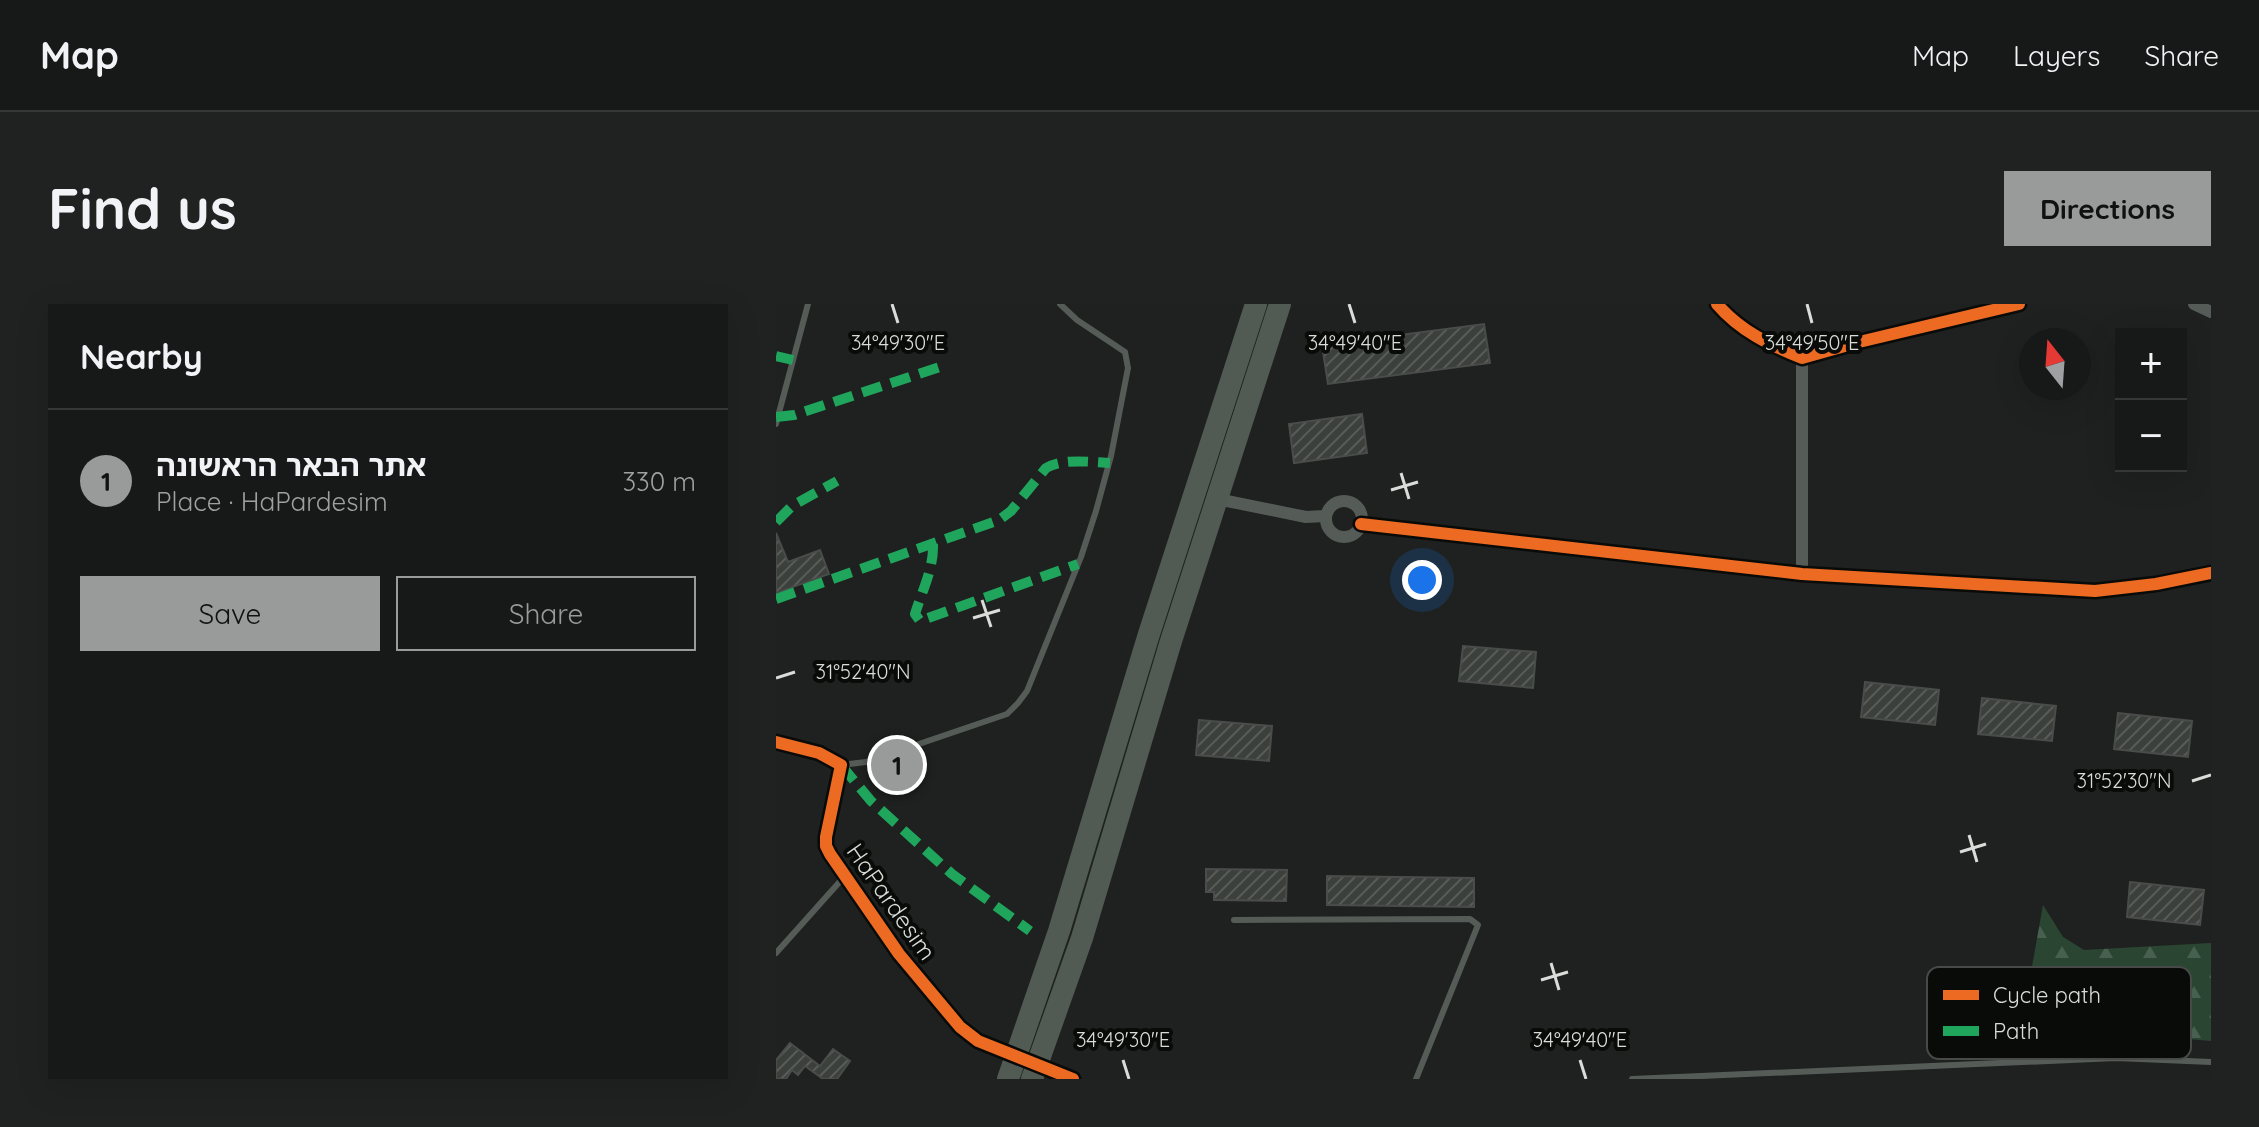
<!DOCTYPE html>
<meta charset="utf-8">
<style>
:root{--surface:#161917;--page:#1f2220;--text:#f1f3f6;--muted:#9ea0a1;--line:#353836;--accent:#989b99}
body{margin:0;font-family:Quicksand,"Noto Sans Hebrew",sans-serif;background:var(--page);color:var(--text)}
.controls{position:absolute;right:24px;top:24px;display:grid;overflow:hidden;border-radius:0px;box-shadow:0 8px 32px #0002}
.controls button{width:72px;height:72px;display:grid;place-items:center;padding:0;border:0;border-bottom:2px solid var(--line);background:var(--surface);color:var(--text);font:40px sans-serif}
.compass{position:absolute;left:1243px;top:24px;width:72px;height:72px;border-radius:50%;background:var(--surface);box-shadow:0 8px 32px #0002;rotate:343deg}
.you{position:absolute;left:646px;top:276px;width:28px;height:28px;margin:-20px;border:6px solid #fff;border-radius:50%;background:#1a73e8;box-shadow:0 0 0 12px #1a73e833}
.badge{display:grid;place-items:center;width:52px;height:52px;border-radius:50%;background:var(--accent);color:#111;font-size:26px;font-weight:700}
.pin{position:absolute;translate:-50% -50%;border:4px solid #fff;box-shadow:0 2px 8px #0006}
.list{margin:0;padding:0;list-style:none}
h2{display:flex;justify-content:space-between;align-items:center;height:104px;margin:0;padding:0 32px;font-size:34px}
h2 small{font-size:26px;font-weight:400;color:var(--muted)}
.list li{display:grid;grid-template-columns:52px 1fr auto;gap:24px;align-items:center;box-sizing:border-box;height:144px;padding:0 32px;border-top:2px solid var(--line)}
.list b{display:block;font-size:30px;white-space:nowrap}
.list p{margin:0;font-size:26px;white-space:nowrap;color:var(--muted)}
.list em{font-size:26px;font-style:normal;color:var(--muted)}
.actions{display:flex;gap:16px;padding:24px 32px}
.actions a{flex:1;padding:18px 0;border:2px solid var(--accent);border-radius:0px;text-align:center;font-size:28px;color:var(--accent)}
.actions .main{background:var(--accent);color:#111}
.map{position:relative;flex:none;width:1435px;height:775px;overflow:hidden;border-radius:0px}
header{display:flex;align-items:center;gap:48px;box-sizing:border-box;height:112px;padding:0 40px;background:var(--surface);border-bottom:2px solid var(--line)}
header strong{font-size:38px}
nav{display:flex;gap:44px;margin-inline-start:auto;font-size:28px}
.intro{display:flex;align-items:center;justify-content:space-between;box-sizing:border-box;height:192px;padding:0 48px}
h1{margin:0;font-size:56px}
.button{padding:20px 36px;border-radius:0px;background:var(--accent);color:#111;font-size:28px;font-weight:700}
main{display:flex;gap:48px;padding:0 48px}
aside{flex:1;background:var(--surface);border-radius:0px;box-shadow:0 8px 32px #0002}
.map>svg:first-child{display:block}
.forest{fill:url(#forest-firs)}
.building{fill:url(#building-hatch);stroke:#494c4a;stroke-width:2}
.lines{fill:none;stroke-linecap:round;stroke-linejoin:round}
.lane{stroke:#555c57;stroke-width:6}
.street{stroke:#555c57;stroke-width:12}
.highway{stroke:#525a54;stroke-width:22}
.quiet{stroke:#20a55d;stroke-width:10;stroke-dasharray:20 10;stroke-linecap:butt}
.cycleway-casing{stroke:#090b09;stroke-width:17}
.cycleway{stroke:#ed6a23;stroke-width:12}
.ticks{fill:none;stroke:#d9ddda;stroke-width:3}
.labels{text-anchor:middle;stroke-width:8;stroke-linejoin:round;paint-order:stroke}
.street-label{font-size:24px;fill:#d9ddda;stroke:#090b09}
.key{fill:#090b09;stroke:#474a48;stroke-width:2}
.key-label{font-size:22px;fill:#d9ddda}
.ticks-label{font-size:20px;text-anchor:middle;fill:#d9ddda;stroke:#090b09;stroke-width:8;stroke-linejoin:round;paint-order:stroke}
</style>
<header>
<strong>Map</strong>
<nav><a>Map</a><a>Layers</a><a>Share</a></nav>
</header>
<div class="intro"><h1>Find us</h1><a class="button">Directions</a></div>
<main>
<aside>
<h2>Nearby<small></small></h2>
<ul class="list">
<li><span class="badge">1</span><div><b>אתר הבאר הראשונה</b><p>Place · HaPardesim</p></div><em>330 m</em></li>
</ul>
<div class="actions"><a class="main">Save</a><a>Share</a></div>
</aside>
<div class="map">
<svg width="1435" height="775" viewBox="0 0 1435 775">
<defs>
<pattern id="forest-firs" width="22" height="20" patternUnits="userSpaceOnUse" patternTransform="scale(2)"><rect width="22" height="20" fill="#2a4632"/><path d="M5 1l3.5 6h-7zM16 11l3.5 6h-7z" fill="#48604f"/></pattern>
<pattern id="building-hatch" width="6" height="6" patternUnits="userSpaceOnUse" patternTransform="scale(2)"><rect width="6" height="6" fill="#3c403d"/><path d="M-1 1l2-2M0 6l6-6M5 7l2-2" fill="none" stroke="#585b58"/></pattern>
</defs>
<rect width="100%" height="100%" fill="#1e211f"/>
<path class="forest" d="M1267 601 1287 633 1308 646 1435 639V737L1355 730 1249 737 1245 724Z"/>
<g class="building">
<path d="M708 20 714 59 552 80 546 41Z"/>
<path d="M586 110 591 149 518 159 513 120Z"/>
<path d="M0 229 12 258 44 246 53 270 0 289Z"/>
<path d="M687 342 760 348 757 384 683 377Z"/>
<path d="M1089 378 1163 386 1159 421 1085 413Z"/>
<path d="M1206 394 1280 402 1276 437 1202 430Z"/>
<path d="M1342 409 1416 417 1412 453 1338 445Z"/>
<path d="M423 416 496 422 493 457 420 451Z"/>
<path d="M430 565 511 566 510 597 438 596V588H430Z"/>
<path d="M551 572 698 574V603L551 601Z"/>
<path d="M1354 578 1428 586 1424 621 1351 613Z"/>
<path d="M14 739 44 762 57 745 74 757 61 775H47L29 762 22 771 16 766 10 775H0V756Z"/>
</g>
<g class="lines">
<g class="lane">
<path d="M0 120 32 0"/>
<path d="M65 461 90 458 231 410 242 399 251 387 305 253 320 207 335 152 352 64 349 48 301 16 284 0"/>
<path d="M458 616 694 615 702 621 640 775"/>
<path d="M0 649 68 573"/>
<path d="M856 775 1340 754 1435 758"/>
</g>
<g class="street">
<path d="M941 0C964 27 994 41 1026 54L1083 38 1243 0"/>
<path d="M1418 0 1435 8"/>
<path d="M441 195 530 213 549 212"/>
<circle cx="568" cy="215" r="18"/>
<path d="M585 220 1026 270 1319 287 1380 280 1435 269"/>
<path d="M1026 270V54"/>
<path d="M0 438 43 449 65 461 50 533V542L54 550 104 625 170 707 184 723 202 737 223 746"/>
<path d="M285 769 297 775"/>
</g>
<g class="highway">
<path d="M232 775 283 627 373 330 480 0"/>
<path d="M256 775 306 634 395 337 504 0"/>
</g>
<g class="quiet">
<path d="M0 52 17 56"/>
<path d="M0 113 18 111 167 62"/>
<path d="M0 218 16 202 61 177"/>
<path d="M157 240C158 264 146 287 139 310L144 317 302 260"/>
<path d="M0 295 223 216 235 207 270 164C288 154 313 158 334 159"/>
<path d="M65 461 95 497 176 570 254 627"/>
</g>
<g class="cycleway-casing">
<g id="cycleway">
<path d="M941 0C964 27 994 41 1026 54L1083 38 1243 0"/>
<path d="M585 220 1026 270 1319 287 1380 280 1435 269"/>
<path d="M0 438 43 449 65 461 50 533V542L54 550 123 650 184 723 202 737 297 775"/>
</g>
</g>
<use href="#cycleway" class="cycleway"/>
</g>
<path class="ticks" d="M116 0 122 19M573 0 579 19M1031 0 1036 19M625 169 633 195M615 186 642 178M206 296 215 323M197 314 224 306M0 374 19 368M1416 477 1435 471M1193 531 1201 558M1184 548 1210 540M775 659 783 686M765 676 792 668M347 756 353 775M804 756 810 775"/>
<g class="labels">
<g class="street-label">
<text transform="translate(115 598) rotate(55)" y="8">HaPardesim</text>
</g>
</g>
<rect x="1151" y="663" width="264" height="92" rx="12" class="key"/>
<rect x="1167" y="686" width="36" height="10" fill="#ed6a23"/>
<rect x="1167" y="722" width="36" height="10" fill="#20a55d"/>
<g class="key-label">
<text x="1217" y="699">Cycle path</text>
<text x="1217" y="735">Path</text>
</g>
<g class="ticks-label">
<text x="122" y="46">34°49'30"E</text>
<text x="579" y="46">34°49'40"E</text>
<text x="1036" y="46">34°49'50"E</text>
<text x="87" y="375">31°52'40"N</text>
<text x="1348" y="484">31°52'30"N</text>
<text x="347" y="743">34°49'30"E</text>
<text x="804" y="743">34°49'40"E</text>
</g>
</svg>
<div class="controls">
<button>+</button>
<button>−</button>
</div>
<svg class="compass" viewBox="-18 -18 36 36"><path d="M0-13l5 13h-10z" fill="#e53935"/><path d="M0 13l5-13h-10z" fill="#9ea0a1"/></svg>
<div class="you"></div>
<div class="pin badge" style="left:121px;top:461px">1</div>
</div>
</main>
